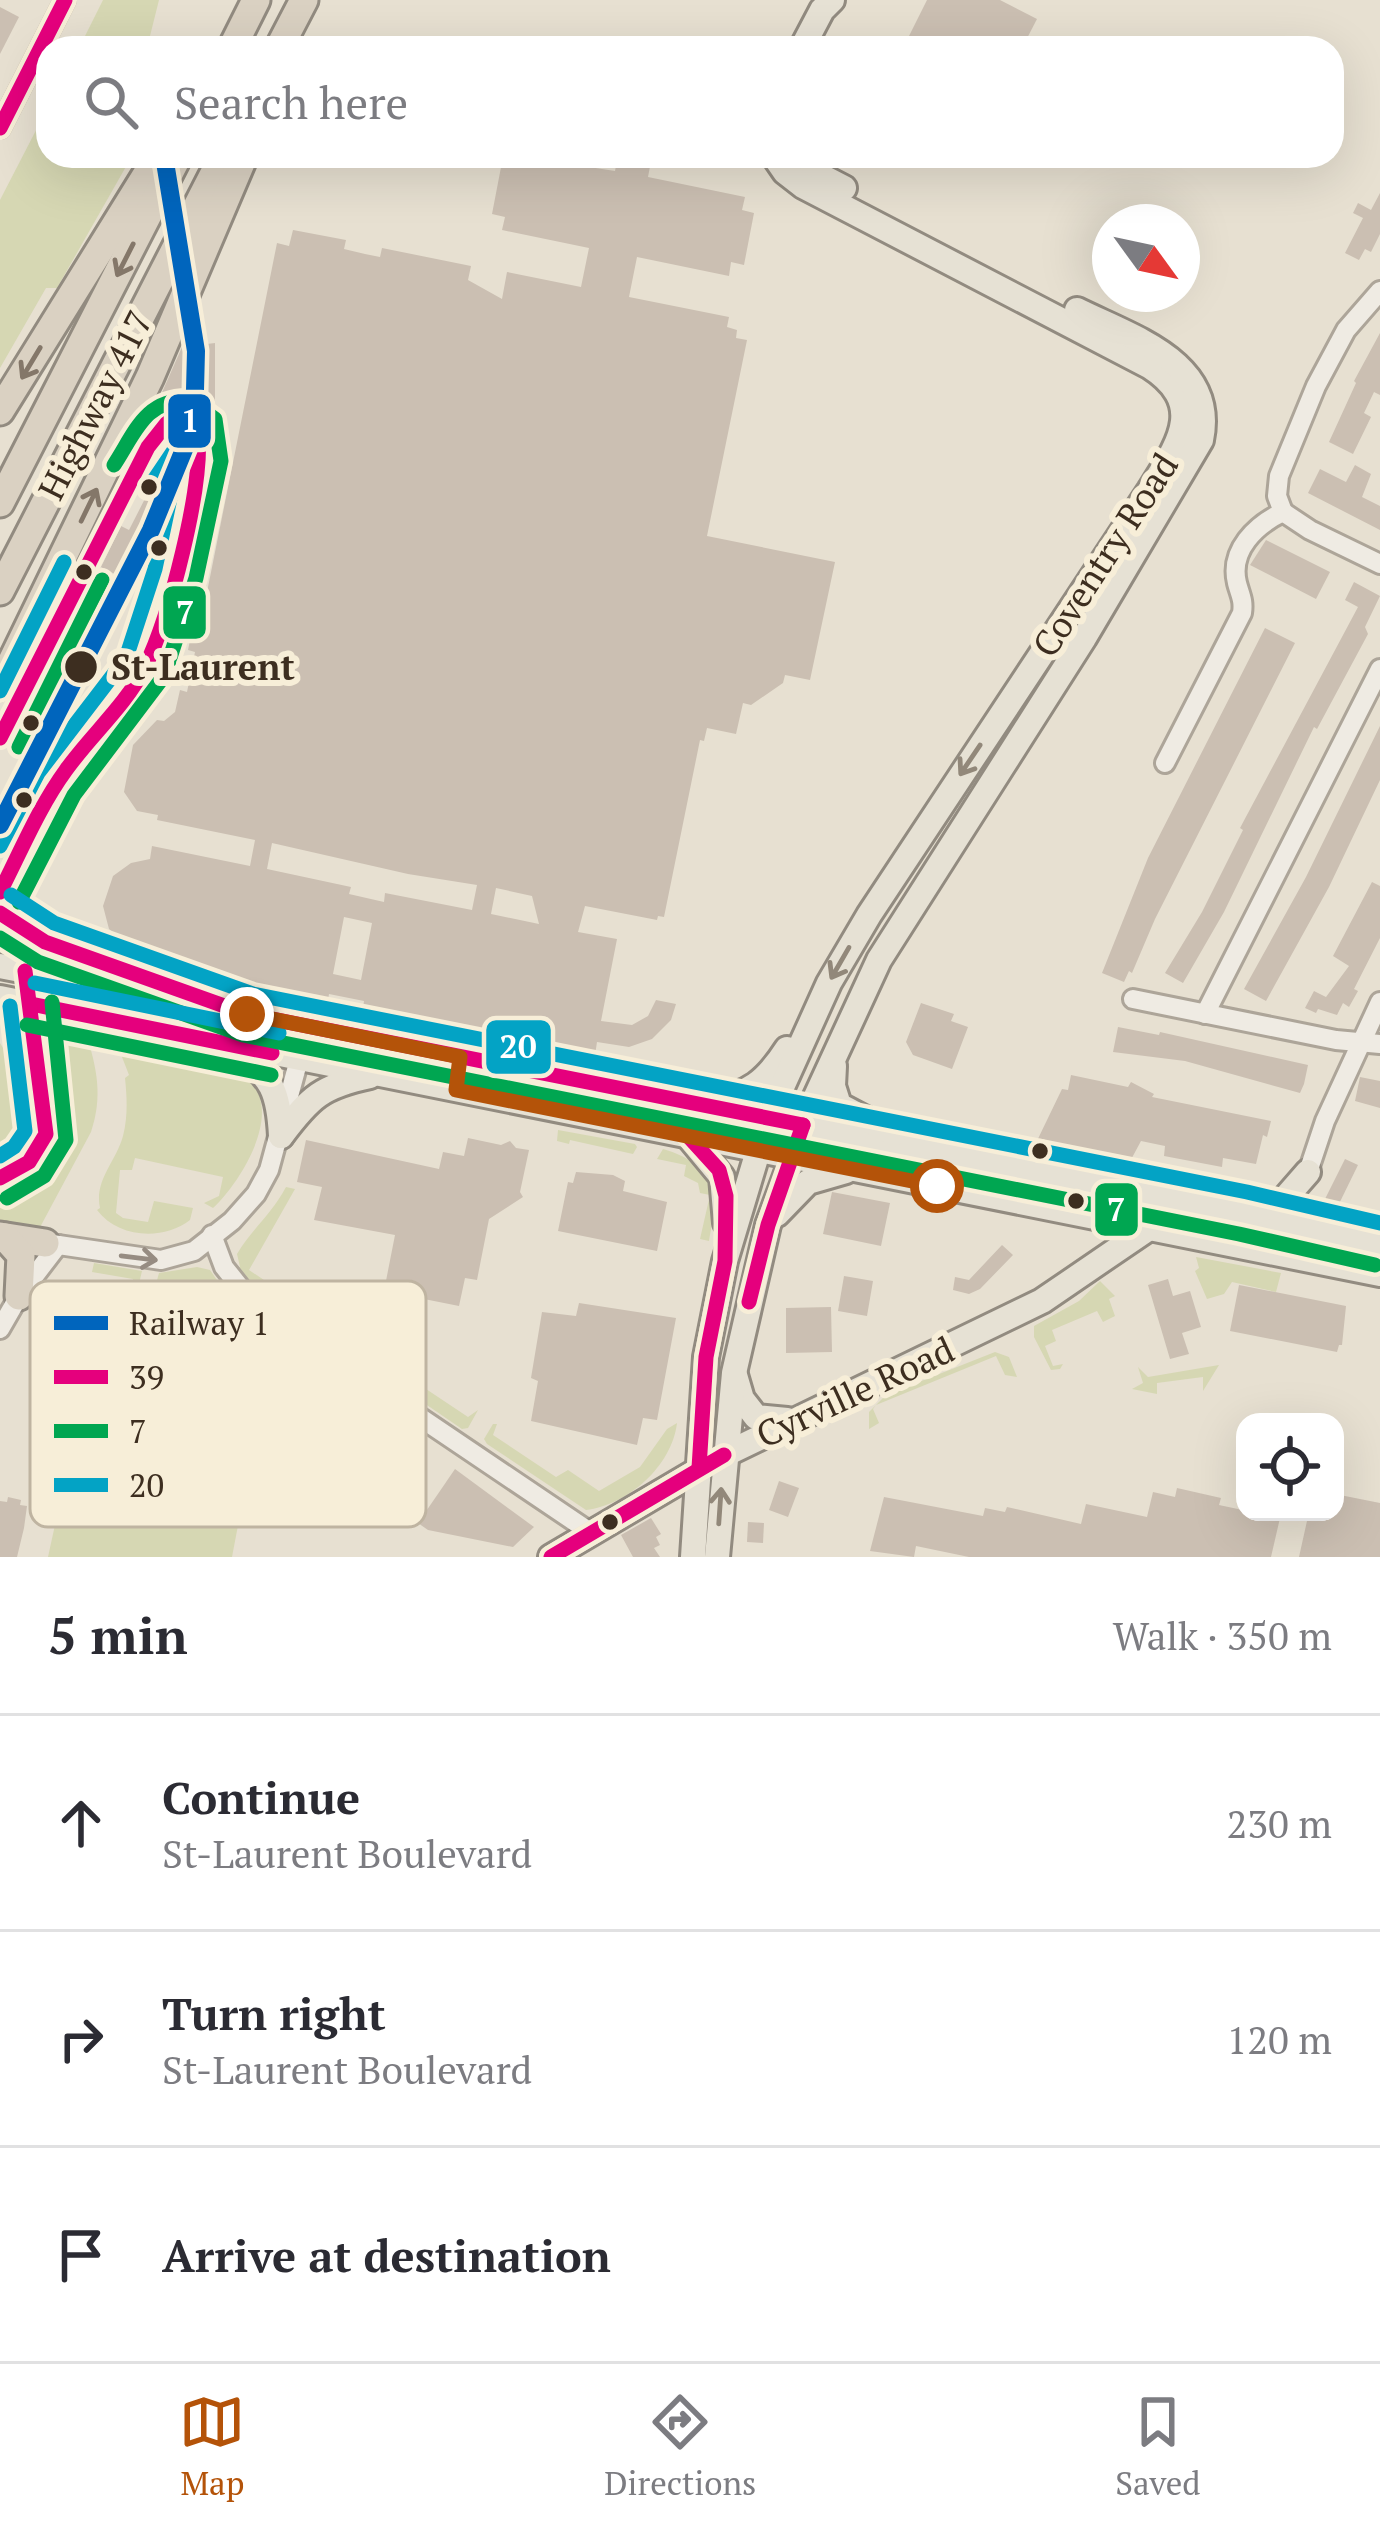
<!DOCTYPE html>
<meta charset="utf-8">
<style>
:root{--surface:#fff;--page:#f2f2f3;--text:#2b2b33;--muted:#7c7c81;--line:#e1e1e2;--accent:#b45309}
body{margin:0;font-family:"PT Serif",serif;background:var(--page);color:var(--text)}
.controls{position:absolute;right:36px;bottom:36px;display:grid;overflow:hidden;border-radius:24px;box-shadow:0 12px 48px #0002}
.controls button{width:108px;height:108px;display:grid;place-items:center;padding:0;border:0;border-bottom:3px solid var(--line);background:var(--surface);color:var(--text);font:60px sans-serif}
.compass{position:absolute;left:1092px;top:204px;width:108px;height:108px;border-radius:50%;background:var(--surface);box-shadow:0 12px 48px #0002;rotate:123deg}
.stop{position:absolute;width:36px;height:36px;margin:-27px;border:9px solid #b45309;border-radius:50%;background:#fff}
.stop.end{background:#b45309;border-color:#fff;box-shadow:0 3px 12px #0008}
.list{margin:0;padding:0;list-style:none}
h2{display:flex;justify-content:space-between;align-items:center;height:156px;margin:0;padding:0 48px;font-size:51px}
h2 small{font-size:39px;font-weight:400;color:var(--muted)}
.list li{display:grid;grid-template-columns:78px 1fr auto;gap:36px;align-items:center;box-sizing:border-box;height:216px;padding:0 48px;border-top:3px solid var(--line)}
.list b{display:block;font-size:45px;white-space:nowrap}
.list p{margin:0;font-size:39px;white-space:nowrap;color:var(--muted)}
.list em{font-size:39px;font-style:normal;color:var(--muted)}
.icon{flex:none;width:66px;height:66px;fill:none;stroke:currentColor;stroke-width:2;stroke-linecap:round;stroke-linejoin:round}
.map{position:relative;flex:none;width:1380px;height:1557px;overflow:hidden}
.search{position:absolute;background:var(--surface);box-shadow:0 12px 48px #0002;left:36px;right:36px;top:36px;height:132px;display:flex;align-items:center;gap:30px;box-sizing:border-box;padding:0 42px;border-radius:36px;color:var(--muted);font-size:45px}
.sheet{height:804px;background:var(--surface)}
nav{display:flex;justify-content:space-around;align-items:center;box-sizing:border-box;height:168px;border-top:3px solid var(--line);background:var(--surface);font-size:33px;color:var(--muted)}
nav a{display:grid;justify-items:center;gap:6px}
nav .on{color:var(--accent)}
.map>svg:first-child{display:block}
.green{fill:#d6d7b3}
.building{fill:#cbbfb2;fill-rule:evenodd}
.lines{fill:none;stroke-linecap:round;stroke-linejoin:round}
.minor-casing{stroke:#ada599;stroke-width:24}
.major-casing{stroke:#928b80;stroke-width:30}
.highway-casing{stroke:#928b80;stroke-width:33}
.minor{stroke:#efebe3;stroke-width:18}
.major{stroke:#e6e1d4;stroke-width:24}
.highway{stroke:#dad1c2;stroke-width:27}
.bus-1-casing{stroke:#f7eed8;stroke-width:24}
.bus-2-casing{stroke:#f7eed8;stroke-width:24}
.bus-3-casing{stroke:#f7eed8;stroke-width:24}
.bus-1{stroke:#e5007d;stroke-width:15}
.bus-2{stroke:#00a651;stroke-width:15}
.bus-3{stroke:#03a3c5;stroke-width:15}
.rail-1-casing{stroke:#f7eed8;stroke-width:27}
.rail-1{stroke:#0065bd;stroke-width:18}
.oneway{stroke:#847769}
.oneway2{stroke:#92887a}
.oneway3{stroke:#968c82}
.route{stroke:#b45309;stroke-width:15}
.bus-dot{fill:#3d2e20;stroke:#f7eed8;stroke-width:4.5}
.labels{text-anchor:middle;stroke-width:12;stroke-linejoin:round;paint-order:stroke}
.street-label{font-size:36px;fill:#3d2e20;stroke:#f7eed8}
.stop-label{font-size:36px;font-weight:bold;fill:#3d2e20;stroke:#f7eed8;text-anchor:start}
.key{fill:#f7eed8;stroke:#bfb4a1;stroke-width:3}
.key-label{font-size:33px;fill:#3d2e20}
.line-badge{stroke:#f7eed8;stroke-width:4.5}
.badge-label{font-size:33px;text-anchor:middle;font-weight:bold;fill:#fff}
</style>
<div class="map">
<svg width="1380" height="1557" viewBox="0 0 1380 1557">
<rect width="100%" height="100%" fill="#e7e0d1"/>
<g class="green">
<path d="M103 0H159L147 48H79Z"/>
<path d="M48 107V156H132L57 288H46L0 368V200Z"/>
<path d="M69 1030 86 1033C97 1069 103 1096 91 1132L38 1231 0 1225V1194C111 1173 16 1055 69 1030Z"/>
<path d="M115 1039 159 1056 235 1071C293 1097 244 1179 213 1208L204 1203 219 1196 223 1177 135 1158 132 1170H120L116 1213 123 1218 148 1222 154 1201 193 1208 190 1220C163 1241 118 1238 97 1210L100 1208C94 1180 116 1162 123 1136 128 1116 127 1098 125 1078L129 1075Z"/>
<path d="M0 1043C20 1073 36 1137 0 1159Z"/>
<path d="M558 1130 635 1144 637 1147 633 1154 570 1140 569 1144 557 1141Z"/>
<path d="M663 1149C716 1165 719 1191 709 1241L700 1239 710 1195 700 1193 698 1183 684 1176 686 1165 657 1159Z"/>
<path d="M286 1187 295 1189 249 1270 344 1334 351 1324 359 1330 343 1348 251 1285 236 1269 240 1267 237 1254C251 1230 271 1215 286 1187Z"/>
<path d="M1196 1257 1281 1273 1276 1292 1232 1282 1224 1294 1207 1299 1195 1271 1199 1268Z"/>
<path d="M94 1263 142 1271 138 1288 131 1291 133 1279 92 1272Z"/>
<path d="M197 1267 210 1270 219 1283 192 1301 168 1295 169 1291 156 1284 159 1273Z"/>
<path d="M1100 1281 1115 1296 1109 1299 1115 1316 1103 1322 1097 1311 1052 1330 1056 1341 1045 1346 1053 1366 1063 1364 1060 1369 1051 1370 1034 1337V1326L1079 1301Z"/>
<path d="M375 1341 372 1353 468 1417 478 1410 468 1428 462 1429 364 1362Z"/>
<path d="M995 1352 1009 1357 1017 1377 1005 1375 996 1356 876 1405 873 1409 879 1423 869 1429V1412L886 1395Z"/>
<path d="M1219 1365 1203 1391V1377L1157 1383V1394L1132 1389 1143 1383 1138 1367 1148 1377Z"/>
<path d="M677 1423C672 1466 628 1505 586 1510L487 1444 484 1439 493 1424H497L493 1435 556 1477 568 1470 599 1491 640 1467 667 1429Z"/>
<path d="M72 1447 83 1450 81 1462 244 1494 232 1557H48Z"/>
</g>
<g class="building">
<path d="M927 0H1000L1037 19 1022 48H903Z"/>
<path d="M0 7 19 17 0 54Z"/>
<path d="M518 156 615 171 618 156H652L648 177 745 197 742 210 754 213 744 265 731 262 729 276 637 257 629 297 729 317 727 327 737 330 736 338 747 340 707 536 835 562 810 680 785 675 783 683 751 705 743 703 736 734 707 728 704 741 700 740 664 917 658 916 657 920 585 906 578 932 617 939 601 1021 632 1025 648 1016 656 1000 676 1004 671 1020 652 1039 629 1047 597 1042 595 1055 363 1008 364 1001 329 994 328 1000 181 972 130 954 131 948 109 929 103 906 113 876 131 863 150 859 152 846 250 866 255 840 157 820 158 815 137 811 124 792 133 745 157 720 164 721 175 712 180 690 187 692 195 652 188 650 197 605 204 607 277 243 289 246 293 230 346 240 344 249 365 254 380 257 382 248 471 266 468 280 502 299 507 272 581 287 589 248 502 230 505 217 492 214 502 162 516 165ZM272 843 408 874 477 885 472 910 385 893 384 902 349 894 351 887 267 869ZM496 888 532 896 539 924 491 914ZM344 917 372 923 361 980 333 974Z"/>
<path d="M1380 193V234L1371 252 1365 249 1359 260 1345 253 1363 218 1353 213 1358 203 1371 210Z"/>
<path d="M1380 333V395L1374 392 1364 413 1371 417 1353 454 1329 442 1356 383 1354 381Z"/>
<path d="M215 343V403L160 397 182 347Z"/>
<path d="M1355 465 1371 474 1362 497 1380 506V530L1308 493 1320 469 1346 482Z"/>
<path d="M153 483 164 488 150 515 160 522 150 542 164 549 144 589 101 567 121 526 129 530Z"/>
<path d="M1266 540 1330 572 1316 599 1250 565Z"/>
<path d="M1354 582 1380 596 1365 627 1368 634 1317 729 1314 727 1224 912 1183 983 1165 973 1202 912 1243 830 1240 828 1358 607 1345 600Z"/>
<path d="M1265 628 1295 643 1155 919 1132 973 1129 971 1124 982 1102 973 1148 858Z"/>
<path d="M1380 726V780L1329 887 1266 1001 1244 989 1306 877Z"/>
<path d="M1372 882 1380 886V938L1354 989 1358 991 1349 1007 1343 1003 1337 1015 1318 1009 1316 1013 1305 1008 1314 991 1326 997 1349 966 1333 956Z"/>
<path d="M921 1003 954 1014 951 1021 968 1027 952 1069 913 1055 906 1042Z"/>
<path d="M1118 1027 1159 1035 1160 1032 1308 1065 1304 1084 1300 1093 1185 1061 1113 1052Z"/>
<path d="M1071 1075 1128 1087 1131 1082 1154 1094 1152 1097 1271 1121 1267 1137 1263 1135 1256 1164 1223 1158 1222 1167 1164 1156 1165 1146 1141 1141 1127 1167 1034 1147 1062 1089 1068 1090Z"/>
<path d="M1360 1077 1380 1081V1108L1355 1101Z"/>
<path d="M468 1138 501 1145 510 1141 516 1148 529 1150 520 1192 523 1197 489 1219 477 1280 465 1278 459 1306 384 1291 395 1235 314 1220 322 1187 297 1182 306 1140 439 1169 443 1152 464 1156Z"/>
<path d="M1345 1159 1358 1165 1335 1212 1322 1205Z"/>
<path d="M576 1172 613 1175 625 1181 623 1191 667 1202 657 1251 558 1231 568 1182 573 1183Z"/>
<path d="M832 1192 890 1203 881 1246 823 1234Z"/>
<path d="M1002 1245 1013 1255 980 1289 969 1294 953 1290 955 1277 969 1280Z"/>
<path d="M844 1276 873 1281 867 1316 838 1311Z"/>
<path d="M1168 1279 1173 1296 1190 1291 1201 1327 1182 1333 1189 1354 1170 1359 1148 1285Z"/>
<path d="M1239 1285 1346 1306 1342 1345H1339L1337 1352 1230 1331Z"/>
<path d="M579 1303 676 1318 657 1420 643 1418 637 1445 531 1421 538 1381 531 1378 542 1312 576 1316Z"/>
<path d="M831 1307 832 1352 786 1353V1308Z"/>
<path d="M455 1469 534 1527 513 1547 428 1530 418 1523Z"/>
<path d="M779 1481 799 1488 788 1517 769 1510Z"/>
<path d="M1177 1488 1221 1498 1219 1505 1280 1518 1271 1557H969L916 1546 914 1557 870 1551 884 1497 983 1516 985 1508 1005 1512 1007 1507 1081 1524 1086 1504 1147 1517 1153 1492 1175 1497Z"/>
<path d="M1335 1494 1380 1503V1557H1299L1309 1512H1335Z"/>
<path d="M8 1497 21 1500 20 1505 27 1506 24 1528 17 1557H0V1501L7 1502Z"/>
<path d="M651 1518 661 1534 656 1537 660 1545 654 1548 660 1557H633L621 1535Z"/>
<path d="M748 1522 764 1523 763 1543 747 1542Z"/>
</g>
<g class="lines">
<g class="minor-casing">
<g id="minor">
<path d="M0 128 65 0"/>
<path d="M1283 512 1277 496 1279 476 1316 386 1346 330 1380 291"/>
<path d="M1283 512 1310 530 1380 564"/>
<path d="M1165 763 1242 613C1244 600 1240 595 1237 583 1229 550 1256 525 1283 512"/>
<path d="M1133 999 1336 1040 1380 1044"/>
<path d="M1205 1014 1380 669"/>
<path d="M1308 1172 1325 1121 1380 1002"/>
<path d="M212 1235 224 1267 255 1306 590 1532"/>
<path d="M45 1243 161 1260 194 1251 232 1221 256 1194 269 1170 308 1026"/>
<path d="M0 1329 19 1296 58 1245"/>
</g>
</g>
<g class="major-casing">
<g id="major">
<path d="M802 48 822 10 832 0"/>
<path d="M798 156 817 174 844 188"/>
<path d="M0 966 186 1002"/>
<path d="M0 998 1380 1274"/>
<path d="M232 1011 1243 1213 1380 1245"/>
<path d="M234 1055C273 1072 279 1096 281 1136"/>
<path d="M834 1066 833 1086 839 1105 894 1134"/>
<path d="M711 1100C749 1096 767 1080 787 1049"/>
<path d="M281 1136C310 1097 322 1086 370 1076"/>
<path d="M688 1136 722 1177 726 1223"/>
<path d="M1250 1213 1280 1204 1308 1172"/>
<path d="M777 1214 808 1182 846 1171"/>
<path d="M735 1375 742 1399 756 1417 787 1420"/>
<path d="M551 1557 724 1455 1042 1301 1149 1228"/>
<path d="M693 1557 706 1357 725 1261 768 1118 829 983 869 915 1150 490C1179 443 1208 404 1149 366L803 186 785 172 774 156"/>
<path d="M717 1557 734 1373 768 1225 812 1105 879 960 1084 638 1201 440C1217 362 1133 338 1077 310"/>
</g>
</g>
<g class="highway-casing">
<g id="highway">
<path d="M232 48 256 0"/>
<path d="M279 48 304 0"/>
<path d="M0 411 158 156"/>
<path d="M0 503 178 156"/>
<path d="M0 591 223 156"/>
<path d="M0 686 150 377 244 156"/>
<path d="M0 927 247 1014"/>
<path d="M0 1236 45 1243"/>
<path d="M5 1237 21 1255 19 1296"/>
</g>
</g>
<use href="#minor" class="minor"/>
<use href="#major" class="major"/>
<use href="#highway" class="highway"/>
<g class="bus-1-casing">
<g id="bus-1">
<path d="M0 128 65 0"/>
<path d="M0 738 148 447 167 423H189L198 433C203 488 170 616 145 667 126 705 91 735 66 770 39 807 21 851 0 892"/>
<path d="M0 913 45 942 247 1014 803 1125"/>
<path d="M31 1004 272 1053"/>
<path d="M688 1136 719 1170 726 1196 725 1261 706 1357 699 1468"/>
<path d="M0 1178 29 1162 46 1134 25 971"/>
<path d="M749 1302 768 1225 803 1125"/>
<path d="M551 1557 724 1455"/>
</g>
</g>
<g class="bus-2-casing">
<g id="bus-2">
<path d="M19 747 102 580"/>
<path d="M19 902 74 795 164 676 196 578 221 461 215 419 189 400C145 399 135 433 114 465"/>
<path d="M0 938 38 962 243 1035 1239 1234 1375 1265"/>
<path d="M27 1025 271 1075"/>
<path d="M7 1198 44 1176 66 1140 52 1002"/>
</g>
</g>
<g class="bus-3-casing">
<g id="bus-3">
<path d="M0 691 64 562"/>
<path d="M0 846 38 773 126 658 155 569 179 456 177 446 148 489"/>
<path d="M11 895 54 923 253 994 1247 1192 1380 1223"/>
<path d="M35 983 279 1033"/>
<path d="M0 1156 14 1147 25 1131 10 1006"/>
</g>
</g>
<use href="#bus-1" class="bus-1"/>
<use href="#bus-2" class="bus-2"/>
<use href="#bus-3" class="bus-3"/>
<g class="rail-1-casing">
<path id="rail-1" d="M0 825 151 530 185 447 195 390 196 351 164 156"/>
</g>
<use href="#rail-1" class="rail-1"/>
</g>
<defs><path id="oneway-shaft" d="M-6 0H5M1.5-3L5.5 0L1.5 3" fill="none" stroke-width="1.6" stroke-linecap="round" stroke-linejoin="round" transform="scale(3)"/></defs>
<g class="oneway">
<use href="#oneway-shaft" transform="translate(125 260) rotate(117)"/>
<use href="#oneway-shaft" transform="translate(31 363) rotate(121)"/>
<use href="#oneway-shaft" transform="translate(89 505) rotate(-64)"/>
</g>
<g class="oneway2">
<use href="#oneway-shaft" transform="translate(970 760) rotate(124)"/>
<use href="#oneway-shaft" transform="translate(840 963) rotate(120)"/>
<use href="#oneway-shaft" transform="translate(720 1506) rotate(-86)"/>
</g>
<use class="oneway3" href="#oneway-shaft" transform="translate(139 1258) rotate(7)"/>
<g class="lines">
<path class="route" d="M247 1014 460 1057 456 1090 937 1186"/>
</g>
<g class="bus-dot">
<circle cx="149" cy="487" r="10"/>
<circle cx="159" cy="548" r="10"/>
<circle cx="84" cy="572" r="10"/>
<circle cx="81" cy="667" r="18"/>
<circle cx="31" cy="723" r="10"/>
<circle cx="24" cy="800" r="10"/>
<circle cx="1040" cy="1151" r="10"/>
<circle cx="1076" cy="1201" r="10"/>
<circle cx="610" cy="1522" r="10"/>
</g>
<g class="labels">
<g class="street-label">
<text transform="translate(95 405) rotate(-63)" y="13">Highway 417</text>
<text transform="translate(1105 555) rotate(-57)" y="13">Coventry Road</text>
<text transform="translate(855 1392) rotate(-25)" y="13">Cyrville Road</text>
</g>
<g class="stop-label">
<text x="111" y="680">St-Laurent</text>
</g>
</g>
<rect x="30" y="1281" width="396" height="246" rx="18" class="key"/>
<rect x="54" y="1316" width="54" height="14" fill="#0065bd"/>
<rect x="54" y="1370" width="54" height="14" fill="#e5007d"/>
<rect x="54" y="1424" width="54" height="14" fill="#00a651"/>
<rect x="54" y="1478" width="54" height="14" fill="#03a3c5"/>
<g class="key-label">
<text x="129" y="1335">Railway 1</text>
<text x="129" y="1389">39</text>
<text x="129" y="1443">7</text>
<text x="129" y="1497">20</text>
</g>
<g class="line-badge">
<rect x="166" y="392" width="47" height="58" rx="12" fill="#0065bd"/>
<rect x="161" y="584" width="47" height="57" rx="12" fill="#00a651"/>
<rect x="484" y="1018" width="69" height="58" rx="12" fill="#03a3c5"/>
<rect x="1093" y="1181" width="47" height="57" rx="12" fill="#00a651"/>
</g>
<g class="badge-label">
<text x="190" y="432">1</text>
<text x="185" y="624">7</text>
<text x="518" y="1058">20</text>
<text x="1116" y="1221">7</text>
</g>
</svg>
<div class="controls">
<button><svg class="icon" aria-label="locate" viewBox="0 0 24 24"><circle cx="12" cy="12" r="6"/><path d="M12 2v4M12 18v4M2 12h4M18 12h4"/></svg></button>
</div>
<svg class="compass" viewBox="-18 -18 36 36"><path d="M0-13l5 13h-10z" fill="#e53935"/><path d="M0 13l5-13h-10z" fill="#7c7c81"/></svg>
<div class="stop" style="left:937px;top:1186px"></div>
<div class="stop end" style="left:247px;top:1014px"></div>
<div class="search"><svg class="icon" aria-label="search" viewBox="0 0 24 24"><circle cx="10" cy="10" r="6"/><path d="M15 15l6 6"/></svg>Search here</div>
</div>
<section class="sheet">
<h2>5 min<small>Walk · 350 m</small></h2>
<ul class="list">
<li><svg class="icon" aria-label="ahead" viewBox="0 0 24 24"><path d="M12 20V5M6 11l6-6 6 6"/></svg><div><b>Continue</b><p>St-Laurent Boulevard</p></div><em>230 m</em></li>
<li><svg class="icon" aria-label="right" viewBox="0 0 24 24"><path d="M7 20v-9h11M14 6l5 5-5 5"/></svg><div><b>Turn right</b><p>St-Laurent Boulevard</p></div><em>120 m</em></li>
<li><svg class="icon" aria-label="arrive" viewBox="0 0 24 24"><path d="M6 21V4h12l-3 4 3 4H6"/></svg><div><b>Arrive at destination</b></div></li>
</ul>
</section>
<nav>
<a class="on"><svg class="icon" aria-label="map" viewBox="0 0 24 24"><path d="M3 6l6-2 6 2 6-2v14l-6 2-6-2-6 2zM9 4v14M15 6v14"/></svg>Map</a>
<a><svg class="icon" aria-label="directions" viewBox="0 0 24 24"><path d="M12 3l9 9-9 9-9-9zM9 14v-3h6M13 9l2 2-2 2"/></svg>Directions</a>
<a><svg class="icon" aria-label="saved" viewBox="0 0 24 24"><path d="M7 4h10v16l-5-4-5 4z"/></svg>Saved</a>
</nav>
